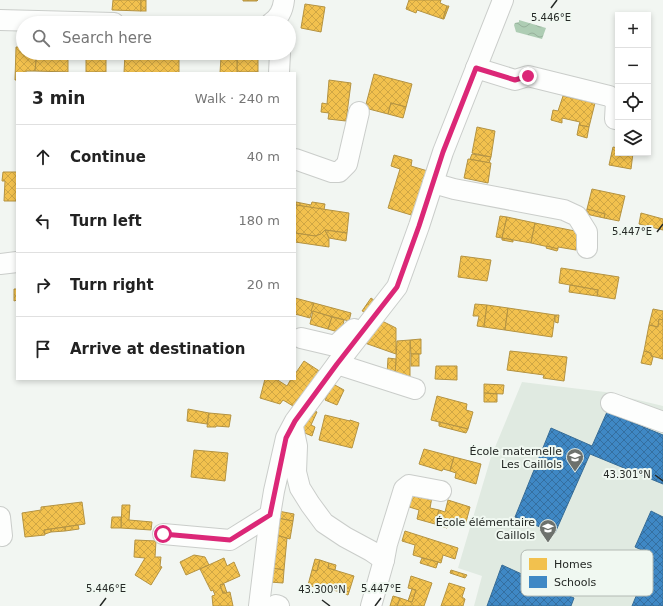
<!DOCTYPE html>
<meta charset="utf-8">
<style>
:root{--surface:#fff;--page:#f2f2f2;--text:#222;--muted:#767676;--line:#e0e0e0}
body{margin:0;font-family:"DejaVu Sans",sans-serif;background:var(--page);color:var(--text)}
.controls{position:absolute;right:12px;top:12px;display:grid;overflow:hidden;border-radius:0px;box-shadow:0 2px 6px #0003}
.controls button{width:36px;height:36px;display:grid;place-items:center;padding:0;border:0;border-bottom:1px solid var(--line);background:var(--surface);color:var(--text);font:20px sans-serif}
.stop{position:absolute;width:12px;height:12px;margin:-9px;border:3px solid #db2777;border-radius:50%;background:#fff}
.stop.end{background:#db2777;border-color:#fff;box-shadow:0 1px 4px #0008}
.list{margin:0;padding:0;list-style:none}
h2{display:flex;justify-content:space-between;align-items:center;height:52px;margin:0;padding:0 16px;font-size:17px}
h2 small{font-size:13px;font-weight:400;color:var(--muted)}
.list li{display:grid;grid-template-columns:26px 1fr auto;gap:12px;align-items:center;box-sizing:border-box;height:64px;padding:0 16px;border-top:1px solid var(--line)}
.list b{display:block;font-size:15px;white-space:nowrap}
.list em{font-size:13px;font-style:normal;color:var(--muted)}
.icon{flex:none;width:22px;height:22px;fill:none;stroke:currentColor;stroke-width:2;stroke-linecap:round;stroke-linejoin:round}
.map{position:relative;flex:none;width:663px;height:606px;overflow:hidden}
.search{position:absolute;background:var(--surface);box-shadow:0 2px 6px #0003;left:16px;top:16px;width:280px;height:44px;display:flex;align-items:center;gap:10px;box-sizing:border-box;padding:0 14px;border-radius:22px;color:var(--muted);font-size:15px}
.panel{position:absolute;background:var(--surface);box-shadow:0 2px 6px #0003;left:16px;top:72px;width:280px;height:308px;border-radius:0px}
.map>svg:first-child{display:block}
.built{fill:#e0eae1}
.water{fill:url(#water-waves)}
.homes{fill:url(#homes-cross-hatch);stroke:#b49342}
.schools{fill:url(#schools-cross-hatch);stroke:#376c95}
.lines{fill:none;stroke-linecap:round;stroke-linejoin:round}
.minor-casing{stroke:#cacdca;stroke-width:22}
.minor{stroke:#fdfefd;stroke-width:20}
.route{stroke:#db2777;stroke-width:5}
.ticks{fill:none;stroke:#252926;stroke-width:1.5}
.labels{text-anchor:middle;stroke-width:4;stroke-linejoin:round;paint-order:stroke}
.poi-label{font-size:11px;fill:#252926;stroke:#f0f8f1;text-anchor:end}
.key{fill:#f0f8f1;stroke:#b3bab4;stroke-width:1}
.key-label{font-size:11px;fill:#252926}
.ticks-label{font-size:10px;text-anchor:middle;fill:#252926;stroke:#f0f8f1;stroke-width:4;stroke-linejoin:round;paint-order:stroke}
</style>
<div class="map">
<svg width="663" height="606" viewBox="0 0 663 606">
<defs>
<pattern id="water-waves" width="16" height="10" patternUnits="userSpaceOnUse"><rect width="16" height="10" fill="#aecdb4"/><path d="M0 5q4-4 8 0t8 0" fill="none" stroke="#96b09b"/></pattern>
<pattern id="homes-cross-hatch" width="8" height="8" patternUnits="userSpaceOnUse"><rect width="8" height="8" fill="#f2c14e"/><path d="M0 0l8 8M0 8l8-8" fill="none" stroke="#cfa644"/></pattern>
<pattern id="schools-cross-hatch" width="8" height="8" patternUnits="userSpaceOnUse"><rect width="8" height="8" fill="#3f88c5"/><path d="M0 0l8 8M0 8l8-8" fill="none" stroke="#356fa0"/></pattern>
</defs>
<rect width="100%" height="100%" fill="#f2f6f2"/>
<path class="built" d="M522 382 605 392 663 406V606H474L482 576 458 568 491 457Z"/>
<path class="water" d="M519 20 546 28 542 39 516 32 514 25 515 23 519 22Z"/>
<g class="homes">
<path d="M113 0H141V11L112 10Z"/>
<rect x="141" y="0" width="5" height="11"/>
<path d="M243 0H258L257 1H243Z"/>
<path d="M409 0H441L440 3 447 6 443 19 417 10 416 13 406 9Z"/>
<path d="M305 4 325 7 321 32 301 28Z"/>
<path d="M447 6H449L444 19H443Z"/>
<path d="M16 47H23V53H37L35 71H26V73H17V80H15Z"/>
<path d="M37 53H68V72L35 71Z"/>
<rect x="86" y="53" width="20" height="19"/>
<path d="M125 53H167L170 57H179V73H124Z"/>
<path d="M167 53H171L174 57H170Z"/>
<rect x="237" y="53" width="21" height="19"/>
<path d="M221 57 237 58V73H220Z"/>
<path d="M374 74 412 84 406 107 391 103 388 114 365 108Z"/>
<path d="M329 80 351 83 346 121 328 119 329 113 321 112 322 103 327 104Z"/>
<path d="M563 96 595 103 589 127 579 125 580 122 562 118V123L551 120 553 110 558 111Z"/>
<path d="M391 103 406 107 403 118 388 114Z"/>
<path d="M579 125 589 127 587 138 577 135Z"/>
<path d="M477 127 495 131 491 157 472 153Z"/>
<path d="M613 147 618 148V147V153H633L631 169 609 165Z"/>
<path d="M472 154 491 157 489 163 470 159Z"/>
<path d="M394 155 412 160 411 166 431 172 418 217 388 208 400 169 391 166Z"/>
<path d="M468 159 491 163 488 183 464 178Z"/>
<path d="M3 172H17V201H4L5 181H2Z"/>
<path d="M592 189 625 196 619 221 604 218 605 214 587 209Z"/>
<path d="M296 202 311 205 312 202 325 204 324 210 296 205Z"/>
<path d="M296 205 349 213 347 233 325 230 321 234 315 236 295 233V213Z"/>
<path d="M587 209 605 214 604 218 586 214Z"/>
<path d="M641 213 663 219V230L639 224Z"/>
<path d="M500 216 507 217 502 238 496 237Z"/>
<path d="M507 217 535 223 531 243 502 238Z"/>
<path d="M535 223 580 232 576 250 558 247V249L531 243Z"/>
<path d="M325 230 329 238V247L295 242V233L315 236 321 234Z"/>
<path d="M325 230 347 233 346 241 329 238Z"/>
<path d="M502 238 513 240V242L502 240Z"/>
<path d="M547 246 558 249 557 251 546 248Z"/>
<path d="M461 256 491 260 487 281 458 277Z"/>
<path d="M561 268 619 277 615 299 597 296 598 290 559 283Z"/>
<path d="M570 285 598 290 597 296 569 292Z"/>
<path d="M14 289H17V300L14 301Z"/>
<path d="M295 298 314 303 310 318 295 314Z"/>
<path d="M371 298 378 303 370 313 362 311Z"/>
<path d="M314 303 351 313 349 321 311 311Z"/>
<path d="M475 304 487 305 484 327 477 326 479 316H473Z"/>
<path d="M487 305 508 308 505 330 484 327Z"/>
<path d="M508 308 555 315 552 337 505 330Z"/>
<path d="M653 309 663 311V320L659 319 658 327 649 325Z"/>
<path d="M313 311 332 317 328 329 310 324Z"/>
<path d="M555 315H559L558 323 555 322Z"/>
<path d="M332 317 344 320 343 325 338 332 328 329Z"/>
<path d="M378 319 396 328V354L362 342Z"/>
<path d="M659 319 663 320V359L651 356V353L644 351 649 325 658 327Z"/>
<path d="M421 339V354H411L410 340Z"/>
<path d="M410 340V378L395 375 397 341Z"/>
<path d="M510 351 567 357 564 381 543 378 544 375 507 370Z"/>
<path d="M644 351 651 353V356L653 357 651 365 641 363Z"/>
<rect x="411" y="354" width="8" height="12"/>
<path d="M388 358 396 359 395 375H387Z"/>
<path d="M304 361 324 374 298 409 283 400 280 404 260 398 265 379H276L287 386 291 379H295V374Z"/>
<path d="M436 366H457V380L435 379Z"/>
<path d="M333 384 344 390 337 405 325 400Z"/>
<path d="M484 384 504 385 503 394 484 393Z"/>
<path d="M484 393 497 394V402H484Z"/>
<path d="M437 396 467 404 466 410 473 412 468 429 431 420Z"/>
<path d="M309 408 317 412 311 425 315 427 312 436 300 431Z"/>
<path d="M188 409 209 413 207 424 187 421Z"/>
<path d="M209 413 231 415 229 427 216 426V427H207Z"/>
<path d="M325 415 350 421V420L359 423 352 448 319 440Z"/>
<path d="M439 422 468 429 466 433 439 426Z"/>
<path d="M424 449 454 457 450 471 443 469 442 471 419 464Z"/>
<path d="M194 450 228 453 225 481 191 477Z"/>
<path d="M454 457 481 464 476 484 455 478 456 473 450 471Z"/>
<path d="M410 491 432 497 430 508 439 510 435 524 417 519 419 510 406 506Z"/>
<path d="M448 500 470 507 465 526 448 522 447 528 435 524 439 510 445 512Z"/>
<path d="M82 502 85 524 44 530 45 535 25 537 22 513 41 510V507Z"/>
<path d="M122 505H130L129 520 152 522 151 530 121 528Z"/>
<path d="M278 511 294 514 293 521 277 518Z"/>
<path d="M112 517H121V528H111Z"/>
<path d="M277 518 293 521 290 539 275 535Z"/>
<path d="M78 525 79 529 65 531V527Z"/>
<path d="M65 527V531L51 532V529Z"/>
<path d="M51 529V532L45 534 44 530Z"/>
<path d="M405 531 458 548 455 559 443 555 441 563 413 555 415 545 402 541Z"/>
<path d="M275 535 287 538 284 570 272 568Z"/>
<path d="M135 540 156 541 155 557H161L160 566 162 567 151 585 135 575 145 558 134 557Z"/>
<path d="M194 555 205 557 209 565 186 575 180 562Z"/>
<path d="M224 558 227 566 234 562 240 576 220 585 223 593 230 592 233 606H213L212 596 215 595 213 590 211 591 200 569Z"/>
<path d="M422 558 438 562 436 568 420 563Z"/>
<path d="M315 559 320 560 317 571 312 570Z"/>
<path d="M320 560 329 563 328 568 354 576 349 592 337 588V591L329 589 328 591 308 585 312 570 317 571Z"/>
<path d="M329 563 336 565 335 570 328 568Z"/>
<path d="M272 568 284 570 283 583 270 582Z"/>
<path d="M451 570 467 575 465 578 450 573Z"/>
<path d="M411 576 432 583 424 606H397L400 598 412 602 416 590 408 588Z"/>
<path d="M449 583 465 588 462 597 465 599 463 606H441Z"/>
<path d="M224 584 227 593H223L220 585Z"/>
<path d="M337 588 349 592 348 595 337 591Z"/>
<path d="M412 589 416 590 412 602 408 601Z"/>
<path d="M393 596 400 598 397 606H390Z"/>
</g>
<g class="schools">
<path d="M607 412 663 435V484L590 454 555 533 515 517 551 428 592 446Z"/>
<path d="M651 511 663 517V606H632L653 555 635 547Z"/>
<path d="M502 565 574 598 571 606H487Z"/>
</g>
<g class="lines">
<g class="minor-casing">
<g id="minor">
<path d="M0 20 114 23"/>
<path d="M271 23C279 18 283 10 284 0"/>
<path d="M476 68 515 80 528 76 609 96 616 101 615 119"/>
<path d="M279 73 280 53"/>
<path d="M295 159 332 172H339L347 164 359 112"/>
<path d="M433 183 454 189 564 210 577 216 587 232V248"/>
<path d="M0 264 17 262"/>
<path d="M301 338 335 346 354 329"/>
<path d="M337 364 415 389"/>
<path d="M611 403 663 422"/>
<path d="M293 427 297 446 296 472 300 488 310 504 324 523 345 537 371 551 384 560"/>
<path d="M0 517 2 536"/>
<path d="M163 534 230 540 270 515"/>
<path d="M276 605 279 606"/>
<path d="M259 606 270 515 274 491 286 438 295 421 337 364 397 287 419 226 443 152 503 0"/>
<path d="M371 606 384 560 387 544 404 489 409 485 441 491"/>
</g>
</g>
<use href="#minor" class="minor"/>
</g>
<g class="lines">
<path class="route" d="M163 534 230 540 270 515 286 438 295 421 337 364 397 287 419 226 443 152 476 68 515 80 528 76"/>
</g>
<path class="ticks" d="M551 8 557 0M657 232 663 224M655 475 663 481M322 600 330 606M100 606 106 598M375 606 381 598"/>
<defs>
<g id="school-pin" transform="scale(0.9)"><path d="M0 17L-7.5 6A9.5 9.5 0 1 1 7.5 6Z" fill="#6d716d" stroke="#f0f8f1"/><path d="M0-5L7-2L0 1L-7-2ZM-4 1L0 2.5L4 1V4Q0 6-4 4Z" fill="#fff"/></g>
</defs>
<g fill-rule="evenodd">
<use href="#school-pin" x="575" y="457"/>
<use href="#school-pin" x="548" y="528"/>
</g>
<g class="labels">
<g class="poi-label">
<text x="562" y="455">École maternelle<tspan x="562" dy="13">Les Caillols</tspan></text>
<text x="535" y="526">École élémentaire<tspan x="535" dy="13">Caillols</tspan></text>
</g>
</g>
<rect x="521" y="550" width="132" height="46" rx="6" class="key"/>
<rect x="529" y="558" width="18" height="12" fill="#f2c14e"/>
<rect x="529" y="576" width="18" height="12" fill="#3f88c5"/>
<g class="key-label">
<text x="554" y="568">Homes</text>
<text x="554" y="586">Schools</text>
</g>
<g class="ticks-label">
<text x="551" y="21">5.446°E</text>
<text x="632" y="235">5.447°E</text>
<text x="627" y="478">43.301°N</text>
<text x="106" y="592">5.446°E</text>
<text x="381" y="592">5.447°E</text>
<text x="322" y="593">43.300°N</text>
</g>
</svg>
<div class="controls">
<button>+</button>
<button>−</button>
<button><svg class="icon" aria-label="locate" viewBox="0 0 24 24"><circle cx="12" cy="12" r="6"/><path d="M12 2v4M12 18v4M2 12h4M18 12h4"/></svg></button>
<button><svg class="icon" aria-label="layers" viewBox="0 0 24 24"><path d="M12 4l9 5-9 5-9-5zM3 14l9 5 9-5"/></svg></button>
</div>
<div class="stop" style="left:163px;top:534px"></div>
<div class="stop end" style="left:528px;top:76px"></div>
<div class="search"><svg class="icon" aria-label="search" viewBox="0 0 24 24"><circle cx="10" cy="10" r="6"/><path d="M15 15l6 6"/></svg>Search here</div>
<section class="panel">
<h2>3 min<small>Walk · 240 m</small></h2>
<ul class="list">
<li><svg class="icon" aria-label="ahead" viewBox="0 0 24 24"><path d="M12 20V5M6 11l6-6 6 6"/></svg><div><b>Continue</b></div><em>40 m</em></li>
<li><svg class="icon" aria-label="left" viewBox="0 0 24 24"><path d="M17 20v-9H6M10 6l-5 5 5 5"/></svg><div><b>Turn left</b></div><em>180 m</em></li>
<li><svg class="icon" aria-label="right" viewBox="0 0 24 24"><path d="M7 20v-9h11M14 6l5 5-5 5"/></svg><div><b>Turn right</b></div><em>20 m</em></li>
<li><svg class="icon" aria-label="arrive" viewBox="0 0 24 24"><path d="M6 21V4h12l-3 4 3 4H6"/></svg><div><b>Arrive at destination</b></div></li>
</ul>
</section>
</div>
